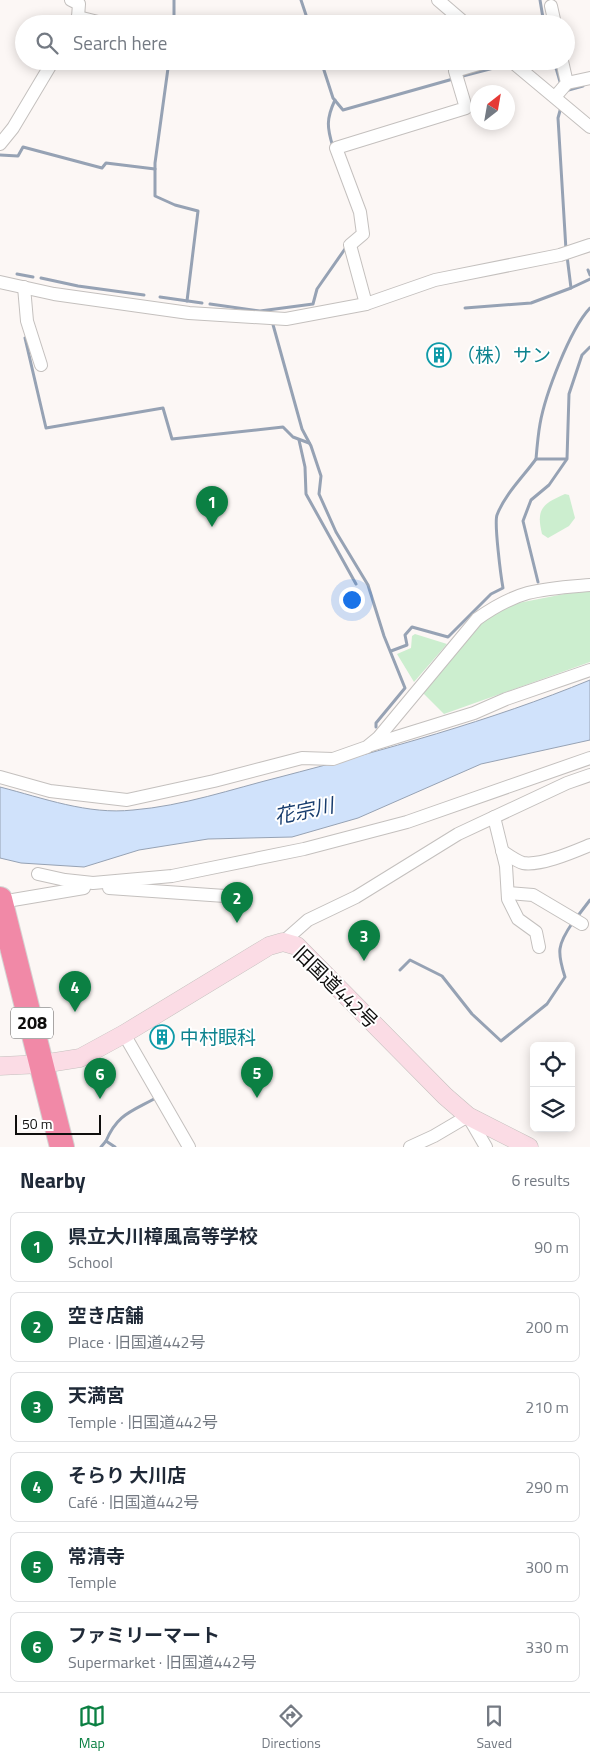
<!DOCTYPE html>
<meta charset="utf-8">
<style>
:root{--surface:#fff;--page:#f6f6f7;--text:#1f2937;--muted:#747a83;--line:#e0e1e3;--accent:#0b8043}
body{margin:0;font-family:"Titillium Web","Noto Sans JP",sans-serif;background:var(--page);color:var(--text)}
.controls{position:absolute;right:15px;bottom:15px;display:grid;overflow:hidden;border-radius:8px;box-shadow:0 2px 12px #0003}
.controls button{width:45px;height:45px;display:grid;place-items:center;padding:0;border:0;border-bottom:1px solid var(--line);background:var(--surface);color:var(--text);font:25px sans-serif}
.compass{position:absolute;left:470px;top:85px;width:45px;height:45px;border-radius:50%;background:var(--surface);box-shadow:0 2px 12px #0003;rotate:31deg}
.scale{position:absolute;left:15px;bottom:12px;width:86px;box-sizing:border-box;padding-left:5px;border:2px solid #0f0e0d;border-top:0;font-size:14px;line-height:18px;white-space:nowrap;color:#0f0e0d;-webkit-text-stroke:4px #fff;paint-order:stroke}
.you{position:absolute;left:351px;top:599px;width:18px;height:18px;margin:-12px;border:4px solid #fff;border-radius:50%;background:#1a73e8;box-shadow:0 0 0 8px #1a73e833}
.badge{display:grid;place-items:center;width:32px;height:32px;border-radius:50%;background:var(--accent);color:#fff;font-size:16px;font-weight:700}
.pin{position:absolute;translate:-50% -41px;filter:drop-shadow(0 1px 2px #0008)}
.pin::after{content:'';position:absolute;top:26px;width:18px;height:15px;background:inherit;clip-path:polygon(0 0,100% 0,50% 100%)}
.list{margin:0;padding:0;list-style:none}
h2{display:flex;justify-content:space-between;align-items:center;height:65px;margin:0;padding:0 20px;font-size:21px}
h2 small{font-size:16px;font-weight:400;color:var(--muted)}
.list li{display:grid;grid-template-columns:32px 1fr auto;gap:15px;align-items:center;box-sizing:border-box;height:70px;margin:0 10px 10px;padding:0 10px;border:1px solid var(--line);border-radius:8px}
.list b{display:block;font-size:19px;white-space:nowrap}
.list p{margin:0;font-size:16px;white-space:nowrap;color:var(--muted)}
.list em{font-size:16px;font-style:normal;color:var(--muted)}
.icon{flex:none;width:28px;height:28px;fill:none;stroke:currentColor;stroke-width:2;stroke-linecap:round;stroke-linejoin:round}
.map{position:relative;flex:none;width:590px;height:1147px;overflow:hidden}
.search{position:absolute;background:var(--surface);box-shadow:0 2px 12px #0003;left:15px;right:15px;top:15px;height:55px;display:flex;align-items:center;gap:12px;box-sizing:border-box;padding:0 18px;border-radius:28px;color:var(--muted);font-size:19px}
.sheet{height:545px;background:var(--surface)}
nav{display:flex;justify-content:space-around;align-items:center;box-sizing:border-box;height:70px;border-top:1px solid var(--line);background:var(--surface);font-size:14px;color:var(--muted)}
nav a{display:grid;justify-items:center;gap:2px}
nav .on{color:var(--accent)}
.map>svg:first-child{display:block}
.green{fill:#cceecf}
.water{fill:#d0e2fb;stroke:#96a2b4}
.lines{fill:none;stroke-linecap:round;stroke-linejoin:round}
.stream{stroke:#96a2b4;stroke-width:3}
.street-casing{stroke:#c4c0be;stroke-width:14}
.secondary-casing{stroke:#c4c0be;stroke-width:19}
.highway-casing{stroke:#d4d4d3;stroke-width:26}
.street{stroke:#fff;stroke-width:12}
.secondary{stroke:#fbdce5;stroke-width:18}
.highway{stroke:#f189a7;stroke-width:24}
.labels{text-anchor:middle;stroke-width:4;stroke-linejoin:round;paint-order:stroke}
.shield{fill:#fff;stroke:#575656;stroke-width:1}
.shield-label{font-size:18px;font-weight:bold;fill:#0f0e0d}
.culture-label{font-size:19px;fill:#0d838f;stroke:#fff;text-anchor:start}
.street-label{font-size:19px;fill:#0f0e0d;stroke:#fff}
.water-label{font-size:20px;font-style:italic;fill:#173c6d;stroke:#fff}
</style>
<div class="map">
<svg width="590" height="1147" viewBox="0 0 590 1147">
<rect width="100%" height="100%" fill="#fcf7f5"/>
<g class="green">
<path d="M565 494 569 495 575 518 569 526 548 538 542 534C536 509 542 504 565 494Z"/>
<path d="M590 589V662L444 714 422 692 485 618 503 606Z"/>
<path d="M415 634 447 644 414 682 397 654 411 648 412 636Z"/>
</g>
<path class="water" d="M590 680V740L481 764 358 818 292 837 208 839 139 850 84 867 21 863 0 858V787C43 798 88 815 133 810 183 806 232 789 280 777 383 750 491 721 590 680Z"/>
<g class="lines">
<g class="stream">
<path d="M301 0 309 24"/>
<path d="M540 0 544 24"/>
<path d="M174 24V0"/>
<path d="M169 61 155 163V196L175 205 198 211 187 301"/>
<path d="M321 61 333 98 343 110 453 79"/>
<path d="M554 61 561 85"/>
<path d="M459 77 509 64"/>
<path d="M565 91 583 86"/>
<path d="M561 107 558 118 566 250"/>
<path d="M333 147C327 128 326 119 335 100"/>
<path d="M0 155 18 156 23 147 102 168 106 163 155 169"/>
<path d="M588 270 590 275"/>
<path d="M17 274 33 277"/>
<path d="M41 278 78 286 144 295"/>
<path d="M571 288 590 279"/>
<path d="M160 297 202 303"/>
<path d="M210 304 260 311 313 304 317 289 347 246"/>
<path d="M465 308 531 303 571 288 567 256"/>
<path d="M272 321 302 429 311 446 321 476 319 494 336 532 368 585 384 636 405 688 376 723V727"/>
<path d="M25 338 46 428 163 408 172 439 283 427 293 437 309 443"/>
<path d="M299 440 305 467 306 494 356 584"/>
<path d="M566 459H536C537 447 538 435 540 424 545 395 570 329 590 308"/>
<path d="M538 582 523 521 531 500 549 485 567 459 569 394 582 355 590 347"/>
<path d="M391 651 407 645 405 635 412 627 448 637 491 594 503 588C501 577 494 523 497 515 505 494 523 477 536 459"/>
<path d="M577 917 590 900"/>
<path d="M400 970 410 960 442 976 472 1014 501 1041 547 1004 565 977C557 952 557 945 573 922"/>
<path d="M101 1147 106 1141"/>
<path d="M115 1147 106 1141C117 1115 130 1112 154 1099"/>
</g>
<g class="street-casing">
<g id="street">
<path d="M71 0 79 4 78 17 74 24"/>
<path d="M438 0 466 24"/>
<path d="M551 6 555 24"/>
<path d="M78 17 106 24"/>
<path d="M511 61 590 127"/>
<path d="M567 83 590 78"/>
<path d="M555 97 567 83 562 61"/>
<path d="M0 144 13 128 53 61"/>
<path d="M0 282 54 294 189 313 286 319 366 304 435 280 560 255 590 245"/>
<path d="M24 287 27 321 41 365"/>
<path d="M366 304 350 245 363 234 360 212 336 148 466 108 455 71 489 61"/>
<path d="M371 745 474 713 506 699 590 670"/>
<path d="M0 777 50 791 127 800 214 781 302 758 333 759 367 747 378 738 477 619C519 589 541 589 590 585"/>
<path d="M494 817 506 866 508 899 518 919 536 932 539 947"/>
<path d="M502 851C508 855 516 861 523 863 541 866 573 852 590 845"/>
<path d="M38 874 65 880 93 883 172 876 304 849 407 822 590 758"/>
<path d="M109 888 225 896"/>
<path d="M508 893 533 895 582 924"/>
<path d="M1 902 84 888"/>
<path d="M283 942 308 920 356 897 458 834 567 783 590 775"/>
<path d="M124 1034 189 1147"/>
<path d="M410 1147 434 1136 468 1116 486 1147"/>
</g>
</g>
<g class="secondary-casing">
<path id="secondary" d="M0 1066 42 1064 80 1058 124 1034 269 946 283 942 297 946 445 1096 468 1116 529 1147"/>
</g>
<g class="highway-casing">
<path id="highway" d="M0 899 62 1147"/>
</g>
<use href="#street" class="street"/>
<use href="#secondary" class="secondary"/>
<use href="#highway" class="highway"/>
</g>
<defs>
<g id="building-ring" transform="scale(1.25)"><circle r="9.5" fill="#fff" stroke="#0f9aa8" stroke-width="1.5"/><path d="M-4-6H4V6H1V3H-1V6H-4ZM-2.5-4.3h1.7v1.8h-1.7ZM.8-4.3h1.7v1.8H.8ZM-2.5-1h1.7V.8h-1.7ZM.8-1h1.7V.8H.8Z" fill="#0f9aa8"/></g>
</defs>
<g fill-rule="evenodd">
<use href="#building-ring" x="439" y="355"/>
<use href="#building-ring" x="162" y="1037"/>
</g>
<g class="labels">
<rect class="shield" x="11" y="1007.5" width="42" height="31" rx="4"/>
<g class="shield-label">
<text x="32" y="1029">208</text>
</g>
<g class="culture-label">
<text x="456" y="362">（株）サン</text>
<text x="180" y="1044">中村眼科</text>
</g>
<g class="street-label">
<text transform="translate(336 987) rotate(44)" y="7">旧国道442号</text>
</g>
<g class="water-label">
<text transform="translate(304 811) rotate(-12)" y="7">花宗川</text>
</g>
</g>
</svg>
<div class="controls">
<button><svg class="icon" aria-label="locate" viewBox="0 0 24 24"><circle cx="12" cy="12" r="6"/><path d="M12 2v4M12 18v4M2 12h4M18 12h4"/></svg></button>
<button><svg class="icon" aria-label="layers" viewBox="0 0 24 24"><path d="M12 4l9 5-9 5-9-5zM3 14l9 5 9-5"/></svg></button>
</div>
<svg class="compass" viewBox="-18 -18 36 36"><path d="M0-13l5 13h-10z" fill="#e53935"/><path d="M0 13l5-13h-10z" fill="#747a83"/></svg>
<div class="scale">50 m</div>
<div class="you"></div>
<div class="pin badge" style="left:212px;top:527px">1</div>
<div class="pin badge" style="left:237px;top:923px">2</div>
<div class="pin badge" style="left:364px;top:961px">3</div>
<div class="pin badge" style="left:75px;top:1012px">4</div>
<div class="pin badge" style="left:257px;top:1098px">5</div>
<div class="pin badge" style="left:100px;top:1099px">6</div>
<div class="search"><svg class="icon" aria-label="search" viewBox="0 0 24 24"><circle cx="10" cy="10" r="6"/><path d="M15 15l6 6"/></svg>Search here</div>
</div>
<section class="sheet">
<h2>Nearby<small>6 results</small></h2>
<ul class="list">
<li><span class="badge">1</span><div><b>県立大川樟風高等学校</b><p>School</p></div><em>90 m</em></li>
<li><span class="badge">2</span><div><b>空き店舗</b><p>Place · 旧国道442号</p></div><em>200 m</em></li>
<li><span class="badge">3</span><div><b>天満宮</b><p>Temple · 旧国道442号</p></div><em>210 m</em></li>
<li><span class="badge">4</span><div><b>そらり 大川店</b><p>Café · 旧国道442号</p></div><em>290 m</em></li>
<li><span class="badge">5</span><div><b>常清寺</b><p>Temple</p></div><em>300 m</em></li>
<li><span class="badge">6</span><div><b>ファミリーマート</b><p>Supermarket · 旧国道442号</p></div><em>330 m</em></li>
</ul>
</section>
<nav>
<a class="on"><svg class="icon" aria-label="map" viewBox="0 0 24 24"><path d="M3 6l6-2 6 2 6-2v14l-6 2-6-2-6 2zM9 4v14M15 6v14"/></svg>Map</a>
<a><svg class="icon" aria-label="directions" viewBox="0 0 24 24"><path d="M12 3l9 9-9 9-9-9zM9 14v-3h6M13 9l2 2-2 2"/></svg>Directions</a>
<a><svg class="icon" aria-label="saved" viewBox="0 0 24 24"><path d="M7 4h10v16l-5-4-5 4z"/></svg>Saved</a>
</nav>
